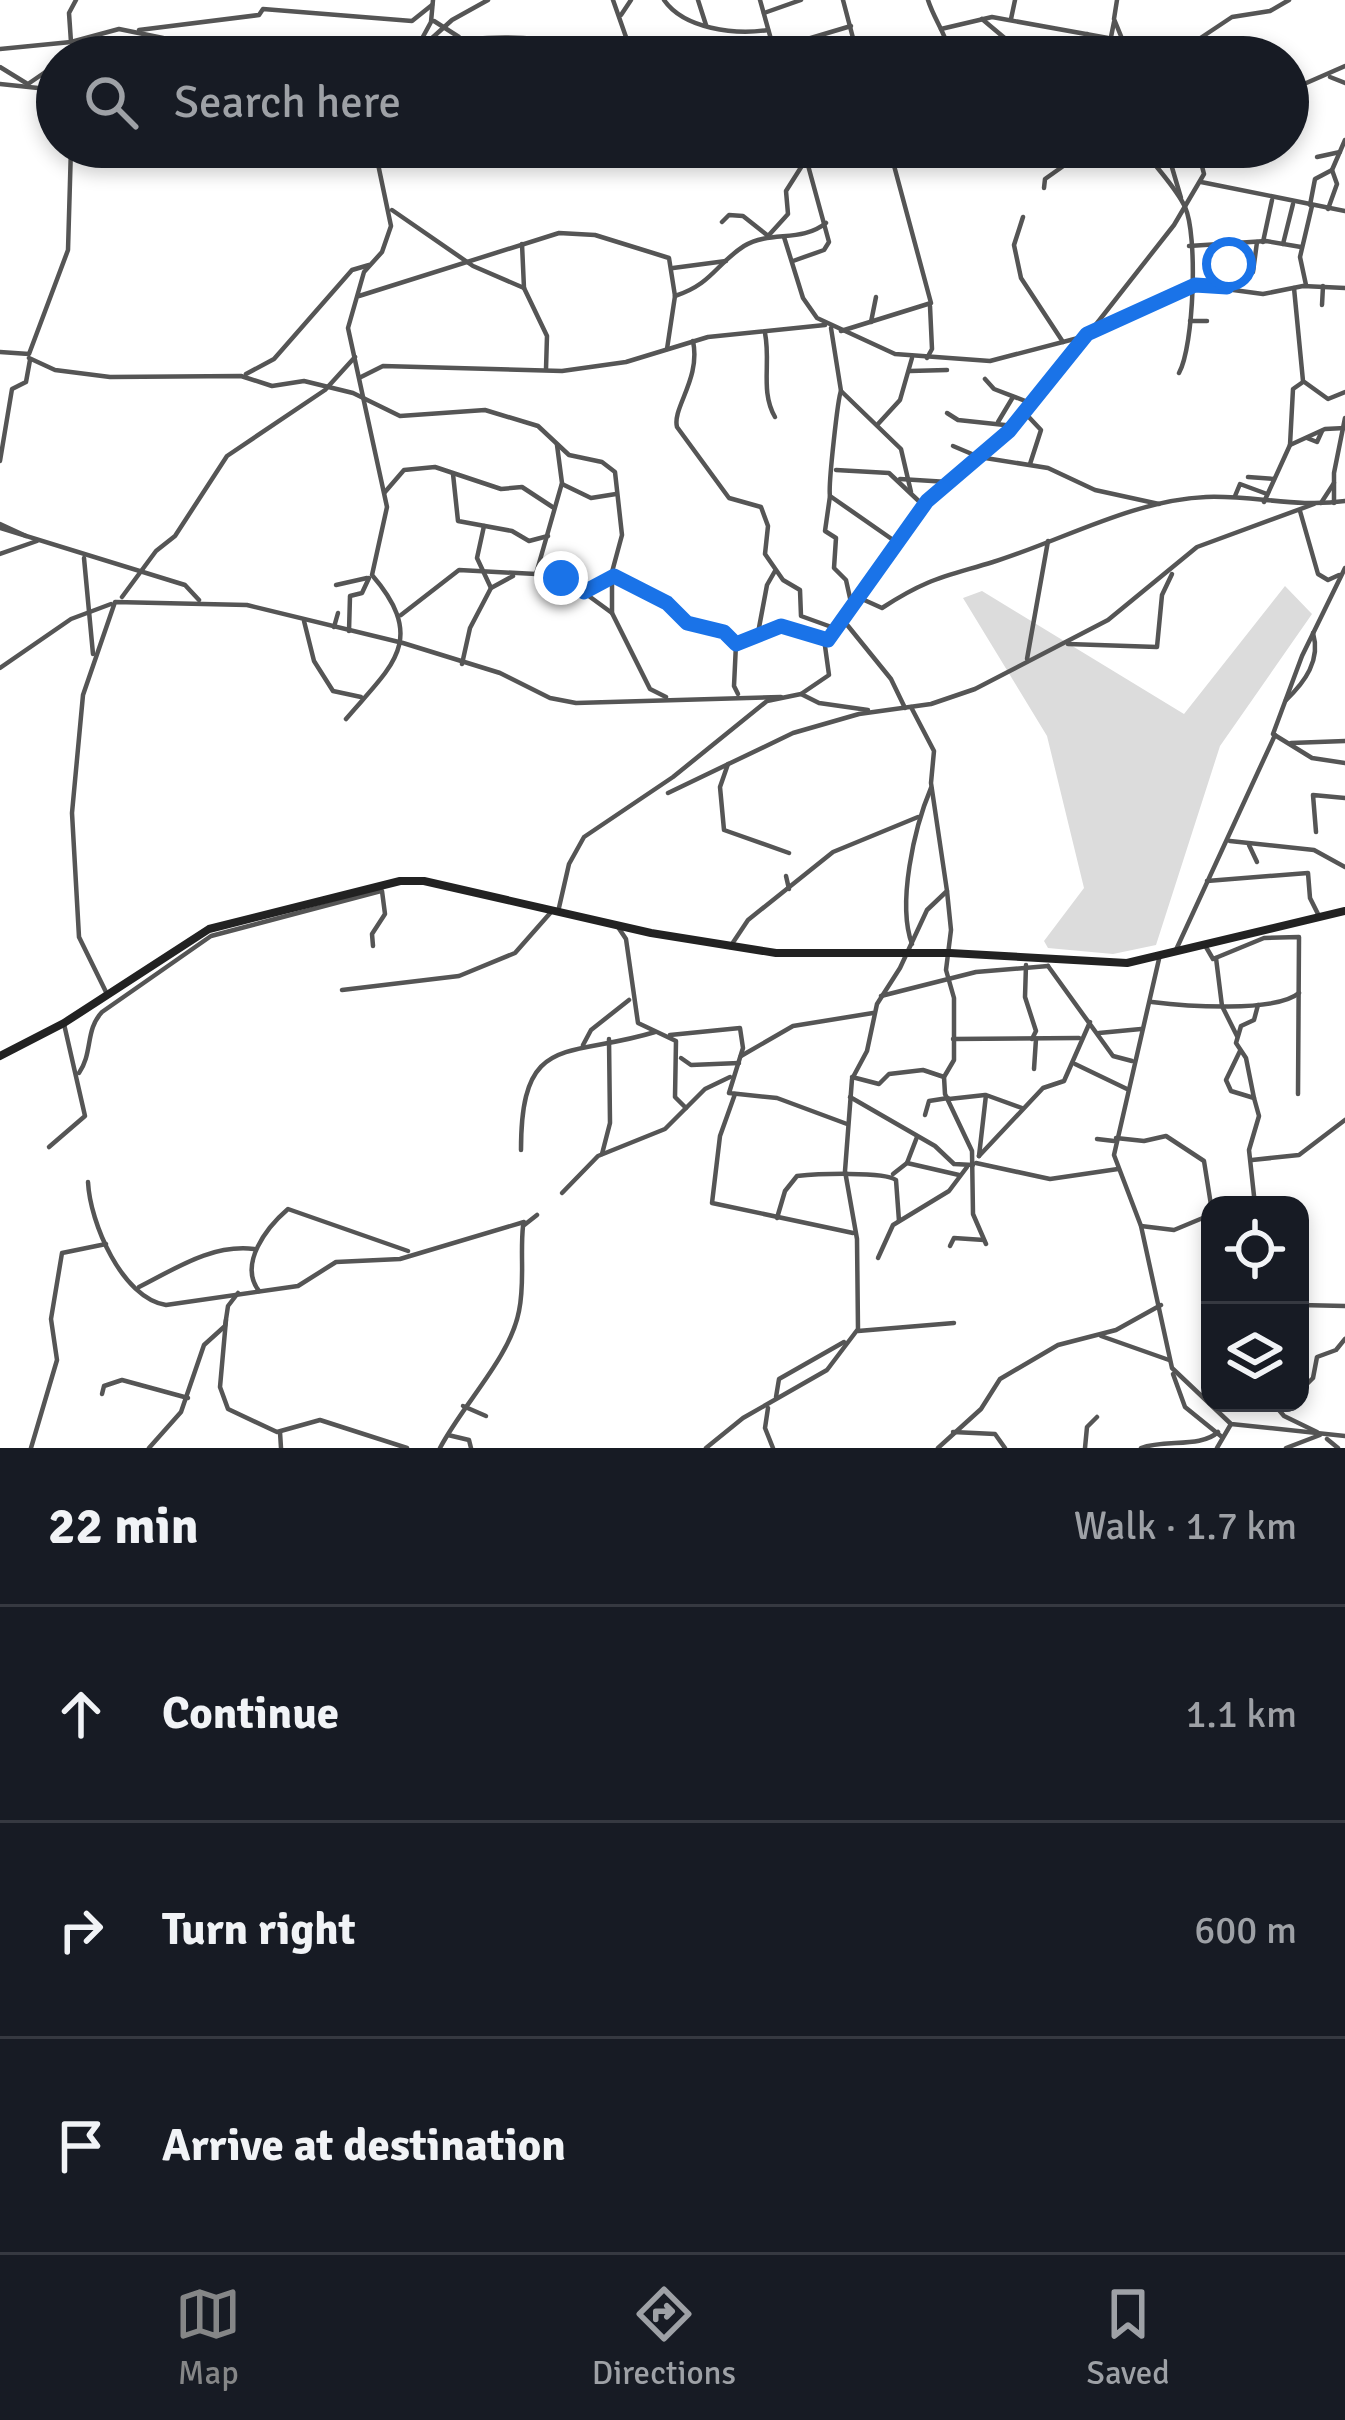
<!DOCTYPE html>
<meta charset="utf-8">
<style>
:root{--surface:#171b24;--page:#242831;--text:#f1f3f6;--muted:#9ea1a6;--line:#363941;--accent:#858687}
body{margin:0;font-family:Signika,sans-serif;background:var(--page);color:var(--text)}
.controls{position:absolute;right:36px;bottom:36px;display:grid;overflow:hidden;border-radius:24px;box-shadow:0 6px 18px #0003}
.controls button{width:108px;height:108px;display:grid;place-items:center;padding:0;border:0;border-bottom:3px solid var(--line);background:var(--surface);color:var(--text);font:60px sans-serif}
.stop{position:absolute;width:36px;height:36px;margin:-27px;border:9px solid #1a73e8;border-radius:50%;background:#fff}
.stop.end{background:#1a73e8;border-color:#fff;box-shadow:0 3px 12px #0008}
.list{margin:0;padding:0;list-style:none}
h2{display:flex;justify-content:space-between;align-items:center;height:156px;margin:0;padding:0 48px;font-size:51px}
h2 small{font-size:39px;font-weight:400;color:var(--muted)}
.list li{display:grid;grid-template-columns:78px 1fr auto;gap:36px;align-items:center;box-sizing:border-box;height:216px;padding:0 48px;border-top:3px solid var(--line)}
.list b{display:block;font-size:45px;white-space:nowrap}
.list em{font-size:39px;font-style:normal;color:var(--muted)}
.icon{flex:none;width:66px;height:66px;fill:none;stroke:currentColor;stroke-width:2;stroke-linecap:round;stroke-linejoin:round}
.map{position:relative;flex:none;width:1345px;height:1448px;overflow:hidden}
.search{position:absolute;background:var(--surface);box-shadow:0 6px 18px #0003;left:36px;right:36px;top:36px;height:132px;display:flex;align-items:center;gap:30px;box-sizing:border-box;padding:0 42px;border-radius:66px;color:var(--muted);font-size:45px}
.sheet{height:804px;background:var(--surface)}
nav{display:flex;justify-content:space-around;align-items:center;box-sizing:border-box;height:168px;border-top:3px solid var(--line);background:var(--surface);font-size:33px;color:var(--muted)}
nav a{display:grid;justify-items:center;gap:6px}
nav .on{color:var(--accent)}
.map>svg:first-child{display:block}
.green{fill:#dcdcdc}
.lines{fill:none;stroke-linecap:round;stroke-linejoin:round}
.street{stroke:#555;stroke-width:4.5}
.secondary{stroke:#222;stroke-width:8}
.route{stroke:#1a73e8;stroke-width:15}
</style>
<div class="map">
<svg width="1345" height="1448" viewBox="0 0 1345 1448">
<rect width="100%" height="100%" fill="#fff"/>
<path class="green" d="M1285 586 1312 614 1220 746 1156 945 1113 954 1048 948 1044 941 1084 888 1047 736 963 598 982 591 1184 714Z"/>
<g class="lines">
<g class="street">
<path d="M613 0 633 57"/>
<path d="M664 0C684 29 735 35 768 30"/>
<path d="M698 0 706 25"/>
<path d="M760 0 776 57"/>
<path d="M843 0 858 57"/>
<path d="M928 0C935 22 948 35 949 57"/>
<path d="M1117 0 1114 19 1123 41"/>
<path d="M764 13 801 0"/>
<path d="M621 15 631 0"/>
<path d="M982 19 1026 56 1083 49 1087 34"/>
<path d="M1011 19 1015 0"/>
<path d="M434 21 459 37"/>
<path d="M941 29 992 17 1108 38"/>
<path d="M139 30 259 15 263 9 412 21 432 5"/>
<path d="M1157 41 1163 57"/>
<path d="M71 42 69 13 76 0"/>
<path d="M0 49 71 42 119 29 163 38 174 57"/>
<path d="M774 49 851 26"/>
<path d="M413 55 431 22 433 0"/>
<path d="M1132 55 1133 57"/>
<path d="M226 57C262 30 321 50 361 57"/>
<path d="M411 57 452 20 488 0"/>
<path d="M429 57 437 44C502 31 575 39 637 57"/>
<path d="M646 57 701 43 711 57"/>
<path d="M1107 57 1114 22"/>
<path d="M1172 57 1232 17 1270 11 1289 0"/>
<path d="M0 67 26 83"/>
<path d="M1330 77 1345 83"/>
<path d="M0 84 57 90"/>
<path d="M28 84 57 64"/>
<path d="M1288 91 1345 66"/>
<path d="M1142 147C1154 166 1176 187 1185 207 1198 235 1194 346 1179 373"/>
<path d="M1166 147 1181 198"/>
<path d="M1317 157 1340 152"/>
<path d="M1201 182 1345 211"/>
<path d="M1044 188 1045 179 1069 162 1110 147"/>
<path d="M1310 205 1315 179 1332 170"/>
<path d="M1328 209 1337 184 1332 170 1345 140"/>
<path d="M392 210 473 266 524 288"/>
<path d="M1023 217 1014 245 1021 278 1063 342"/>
<path d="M722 222 729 215 743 216 767 235"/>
<path d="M769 235 788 214 786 191 805 161"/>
<path d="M784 237 803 298 817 318 895 354 990 361 1082 337"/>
<path d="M1263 242 1272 200"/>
<path d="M522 244 524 288 547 336 546 369"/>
<path d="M1283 244 1293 204"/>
<path d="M1189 246 1266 241 1301 247"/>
<path d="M793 261 824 250 829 242 803 147"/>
<path d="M673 268 726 261"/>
<path d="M1253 272 1257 242"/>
<path d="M1306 285 1300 257 1312 206"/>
<path d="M1227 287 1235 242"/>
<path d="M1294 288 1303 381 1328 399 1345 392"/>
<path d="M359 296 559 233 595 235 669 258 675 296 667 349"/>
<path d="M675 296C712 284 716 264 744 246 771 230 801 243 826 223"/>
<path d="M1322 305 1323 286"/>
<path d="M1190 321H1207"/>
<path d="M871 322 876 297"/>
<path d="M831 328 841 391 901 449 911 492"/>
<path d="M841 331 931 303 889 147"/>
<path d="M765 333C771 363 760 391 775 417"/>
<path d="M1087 334 1196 285 1263 294 1303 286 1345 288"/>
<path d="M693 341C701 379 672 408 677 427L729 498 761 507 768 526 765 554 783 580 800 590 801 616 837 629"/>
<path d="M0 352 29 354 68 250 71 147"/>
<path d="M29 358 55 370 110 377 241 376 272 386 304 381 353 393 400 416 485 410 538 426 569 455 602 462 615 472 622 535 612 572V613L650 689 666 697"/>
<path d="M927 358 932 349 930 306"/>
<path d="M910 371 947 370"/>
<path d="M246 374 274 359 352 270 369 265"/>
<path d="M361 377 383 366 562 371 626 362 708 337 825 325"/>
<path d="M985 379 994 389 1033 404"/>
<path d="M841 391C838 397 828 486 830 496L896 542"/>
<path d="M947 413 958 420 1014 426"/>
<path d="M1025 413 1041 430 1030 464"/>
<path d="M998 422 1013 397"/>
<path d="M878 424 900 400 912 358"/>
<path d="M1307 438 1317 442 1322 431"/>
<path d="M1290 445 1325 429 1345 428"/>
<path d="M953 446 979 457"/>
<path d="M979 457 1048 468 1095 490 1159 504"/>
<path d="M0 461 12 389 26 382 30 360"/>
<path d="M836 470 889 473 924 506"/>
<path d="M453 474 458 521 512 531 529 541 548 536"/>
<path d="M1248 477 1274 479"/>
<path d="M900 479 948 482"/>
<path d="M562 484 591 498 616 494"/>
<path d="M385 492 404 470 435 467 501 489 522 487 554 508"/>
<path d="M830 496 825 531 836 538 834 568 846 580 852 607"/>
<path d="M1235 496 1240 484 1267 494"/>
<path d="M1264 502 1290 445 1293 389 1303 382"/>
<path d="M1321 503 1334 483"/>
<path d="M1334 503V473L1345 418"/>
<path d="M1300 511 1318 574 1328 580 1339 575"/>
<path d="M0 524 26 536"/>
<path d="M484 526 477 558 491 588"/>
<path d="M0 528 185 585 199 600"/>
<path d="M0 554 37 541"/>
<path d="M84 558 93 654"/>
<path d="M541 561 612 613"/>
<path d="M1345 568 1302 656 1273 734 1312 758 1345 763"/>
<path d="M336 585 367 578"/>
<path d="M584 592 615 576 667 603 687 623 724 632 736 644 734 686 738 694"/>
<path d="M122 597 156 551 175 536 227 456 325 390 355 357"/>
<path d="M862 599 882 608C928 578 944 577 993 562 1061 541 1133 500 1206 497 1253 495 1297 508 1345 501"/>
<path d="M401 615 459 570 536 574 562 483 557 445"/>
<path d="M304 621 314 661 333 691 361 697"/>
<path d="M844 621 891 679 905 708"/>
<path d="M334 627 338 613"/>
<path d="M349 631 350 596 362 593 369 578"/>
<path d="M758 633 767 585 775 571"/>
<path d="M736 644 783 626 826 640"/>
<path d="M1068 644 1157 647 1162 595 1172 574"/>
<path d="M1027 659 1048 541"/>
<path d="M462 664 470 628 491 588 513 576"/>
<path d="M0 668 71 619 111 604"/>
<path d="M801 694 819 703 868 710"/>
<path d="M1286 700C1305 682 1321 660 1313 633"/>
<path d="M346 719C390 667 429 641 372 575L387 507 348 328 364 272 382 252 391 226 378 164 383 147"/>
<path d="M1291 743 1345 741"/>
<path d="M728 764 720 787 724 830 789 853"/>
<path d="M668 793 793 733 859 714 931 704 975 689 1108 620 1197 547 1314 504"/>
<path d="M1316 832 1313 795 1345 798"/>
<path d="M1230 841 1314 850 1345 867"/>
<path d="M1249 845 1257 862"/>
<path d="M786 876 789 889"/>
<path d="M1207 881 1308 873 1310 898 1319 916"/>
<path d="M947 891 951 930 946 970 954 998V1060L944 1077 945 1094 972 1151 973 1214 986 1244"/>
<path d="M558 912 569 864 584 837 673 777 767 701 801 694 829 675 825 646 927 501 1009 431 1039 397 1174 225 1204 174 1197 147"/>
<path d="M618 927 626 939 638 1023 676 1041 675 1097 686 1108"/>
<path d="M912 944C897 904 914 828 931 788"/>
<path d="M373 946 372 934 385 914 382 891"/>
<path d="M730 947 748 920 833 852 918 817"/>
<path d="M1206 947 1213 959 1264 938 1299 937 1298 1094"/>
<path d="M1175 952 1275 735"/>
<path d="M1216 958 1222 1006 1237 1036"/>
<path d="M1159 959 1114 1155 1141 1226 1172 1368 1231 1424 1345 1436"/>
<path d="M1026 965 1025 997 1036 1031 1032 1039"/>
<path d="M1048 966 1113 1056 1132 1061"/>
<path d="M342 990 459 976 515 953 552 911"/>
<path d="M106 992 79 937 72 813 83 695 115 602 247 605 403 643 500 673 550 698 576 703 781 697"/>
<path d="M881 996 976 972 1048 966"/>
<path d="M1152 1002C1184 1006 1275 1013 1299 993"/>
<path d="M1099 1033 1141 1029"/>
<path d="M670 1035 740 1028 743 1048 729 1093 777 1098 847 1124"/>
<path d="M953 1039 1079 1038"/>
<path d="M583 1045 591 1030 629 1000"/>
<path d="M1240 1051 1226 1080 1231 1091 1254 1098 1259 1116 1249 1150 1255 1205"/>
<path d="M741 1056 793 1026 873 1013"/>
<path d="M681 1058 691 1065 739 1063"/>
<path d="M1075 1064 1127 1089"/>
<path d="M1034 1069 1036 1039"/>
<path d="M79 1073C93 1053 85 1030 102 1012L211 936 381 891"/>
<path d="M852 1077 879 1084 889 1074 923 1070 944 1077"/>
<path d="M735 1094 720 1136 712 1203 853 1233"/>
<path d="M850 1097 935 1146 954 1164 973 1165"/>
<path d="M1254 1098 1246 1058 1236 1043 1241 1026 1254 1020 1258 1005"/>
<path d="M949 1099 985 1095"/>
<path d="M925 1115 929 1101 948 1098"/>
<path d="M1116 1138 1144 1141 1166 1136 1204 1161 1211 1205"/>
<path d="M1097 1139 1114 1141"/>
<path d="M49 1147 85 1116 64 1024"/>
<path d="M521 1150C521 1031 567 1059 655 1032"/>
<path d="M602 1154 610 1123 609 1039"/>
<path d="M979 1156 1043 1088 1064 1081 1090 1022"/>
<path d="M979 1156 986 1095 1022 1108"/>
<path d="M1252 1160 1299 1155 1345 1120"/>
<path d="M907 1163 917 1137"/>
<path d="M976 1163 1050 1179 1118 1169"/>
<path d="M893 1174 907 1163 959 1175"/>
<path d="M88 1182C90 1223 122 1298 166 1305L298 1286 336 1262 400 1259 524 1222"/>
<path d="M562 1193 598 1156 665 1129 705 1089 730 1077"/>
<path d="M777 1218 785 1191 797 1176C815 1174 885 1171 896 1180L899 1221"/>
<path d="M1141 1226 1174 1230 1210 1215"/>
<path d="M950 1246 954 1238 984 1240"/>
<path d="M878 1258 893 1225 949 1191 967 1167"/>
<path d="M139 1287C175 1269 211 1244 254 1249"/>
<path d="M259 1291C238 1264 267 1227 288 1209L408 1251"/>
<path d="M1300 1305 1345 1306"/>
<path d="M226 1320 220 1387 228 1409 277 1432 320 1420 407 1448"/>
<path d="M858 1331 954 1323"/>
<path d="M1101 1336 1169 1360"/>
<path d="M1173 1374 1185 1407 1222 1437"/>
<path d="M1300 1391 1313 1378 1317 1357 1336 1350 1345 1339"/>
<path d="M102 1394 104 1386 122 1380 188 1398"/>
<path d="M776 1397 779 1379 844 1342"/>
<path d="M1273 1403 1284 1416 1317 1432"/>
<path d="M463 1406 486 1416"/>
<path d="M768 1408 765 1428 773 1448"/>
<path d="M280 1432 281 1448"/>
<path d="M953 1432 995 1434 1005 1448"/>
<path d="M448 1435 469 1440 471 1448"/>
<path d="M1327 1439 1338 1448"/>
<path d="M31 1448 57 1360 51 1319 62 1253 106 1244"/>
<path d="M149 1448 181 1412 204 1345 225 1326 228 1306 238 1293"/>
<path d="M440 1448C463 1404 510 1358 519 1311 525 1283 520 1254 523 1226L537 1215"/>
<path d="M706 1448 743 1418 827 1370 858 1329 857 1239 845 1171 852 1079 867 1051 877 1004 900 968 927 910 947 891 931 783 934 751 911 707"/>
<path d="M938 1448 981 1409 1000 1379 1058 1345 1116 1330 1161 1305"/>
<path d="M1085 1448 1087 1427 1097 1417"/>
<path d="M1141 1448C1165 1439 1201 1448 1218 1432"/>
<path d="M1217 1448 1231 1424"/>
<path d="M1286 1448 1320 1435"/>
</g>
<path class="secondary" d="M0 1056 64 1023 209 929 400 881H424L651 933 776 953H950L1127 963 1345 911"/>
</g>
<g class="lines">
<path class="route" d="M561 578 584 592 614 576 667 603 687 623 724 632 736 644 781 626 828 640 927 501 1009 431 1087 334 1195 285 1227 287 1229 264"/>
</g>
</svg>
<div class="controls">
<button><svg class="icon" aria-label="locate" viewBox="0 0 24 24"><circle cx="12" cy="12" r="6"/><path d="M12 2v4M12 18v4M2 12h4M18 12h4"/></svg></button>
<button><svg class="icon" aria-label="layers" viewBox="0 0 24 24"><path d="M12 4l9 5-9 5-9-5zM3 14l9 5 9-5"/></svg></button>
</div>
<div class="stop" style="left:1229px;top:264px"></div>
<div class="stop end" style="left:561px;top:578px"></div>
<div class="search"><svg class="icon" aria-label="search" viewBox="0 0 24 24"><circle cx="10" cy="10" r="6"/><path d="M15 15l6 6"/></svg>Search here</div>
</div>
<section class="sheet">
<h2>22 min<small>Walk · 1.7 km</small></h2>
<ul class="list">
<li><svg class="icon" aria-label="ahead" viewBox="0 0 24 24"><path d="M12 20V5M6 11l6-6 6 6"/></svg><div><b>Continue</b></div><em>1.1 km</em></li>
<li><svg class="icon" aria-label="right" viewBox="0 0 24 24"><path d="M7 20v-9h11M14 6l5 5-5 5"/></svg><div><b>Turn right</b></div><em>600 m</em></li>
<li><svg class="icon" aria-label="arrive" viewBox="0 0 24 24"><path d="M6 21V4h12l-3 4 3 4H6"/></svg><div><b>Arrive at destination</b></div></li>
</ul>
</section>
<nav>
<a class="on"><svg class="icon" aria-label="map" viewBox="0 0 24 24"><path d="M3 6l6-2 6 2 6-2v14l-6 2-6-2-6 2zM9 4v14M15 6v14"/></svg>Map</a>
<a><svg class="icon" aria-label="directions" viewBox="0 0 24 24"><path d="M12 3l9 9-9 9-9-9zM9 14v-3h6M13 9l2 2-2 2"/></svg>Directions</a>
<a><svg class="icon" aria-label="saved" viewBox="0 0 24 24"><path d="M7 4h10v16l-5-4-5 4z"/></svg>Saved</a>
</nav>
